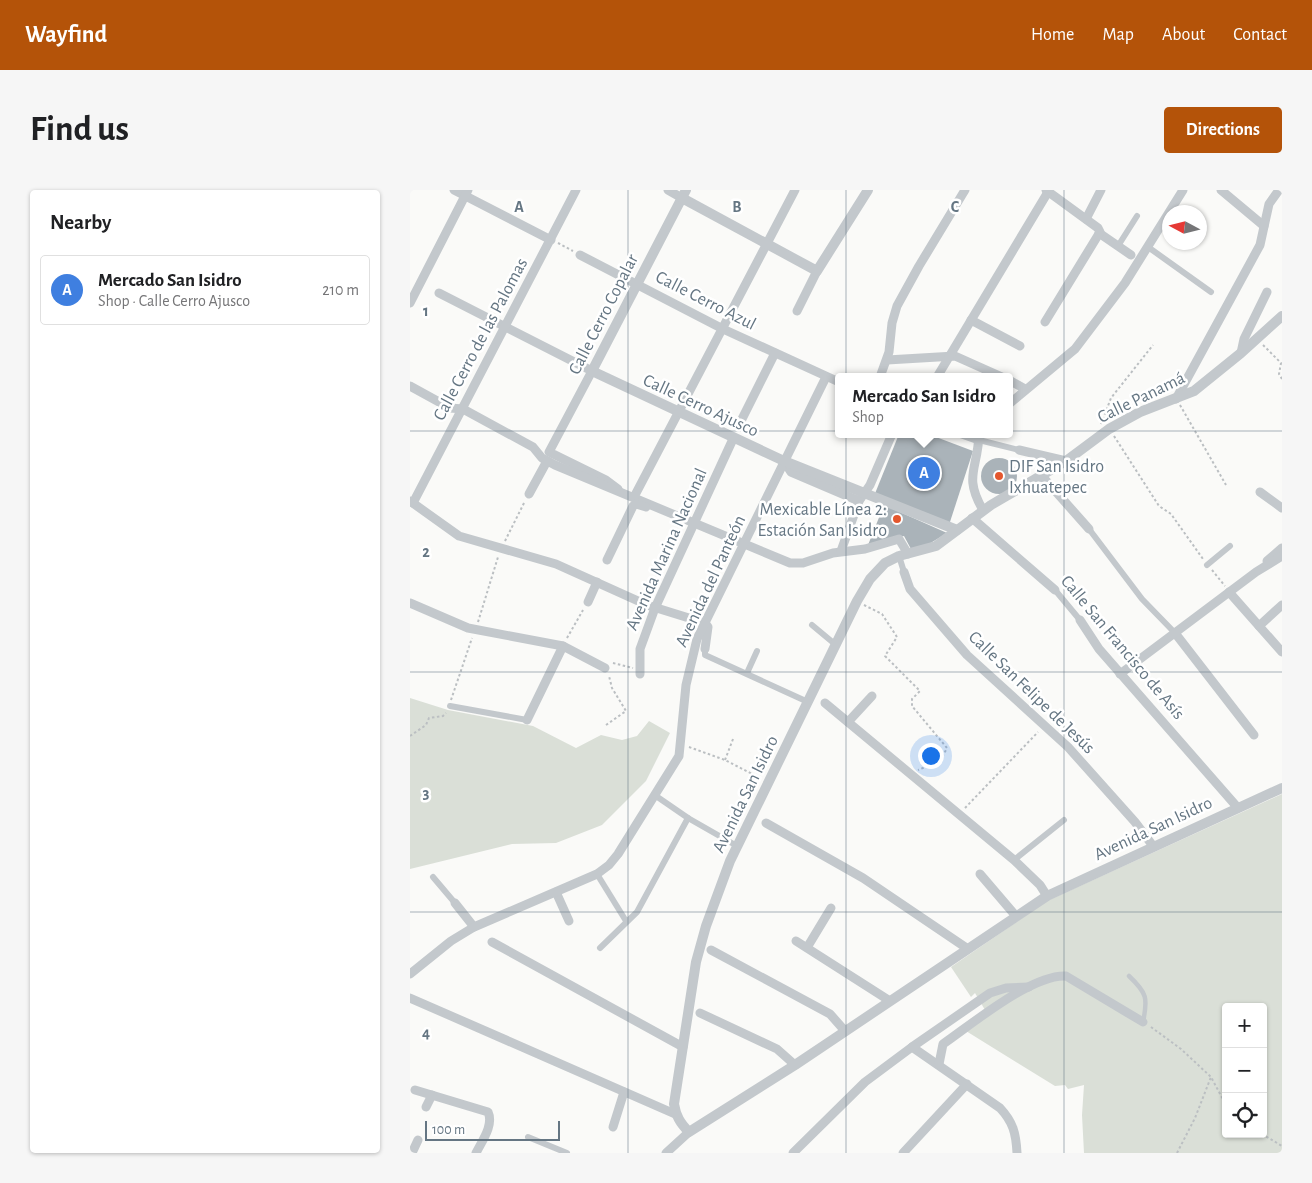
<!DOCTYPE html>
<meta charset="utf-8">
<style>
:root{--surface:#fff;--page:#f6f6f6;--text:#202124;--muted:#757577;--line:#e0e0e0;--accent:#b45309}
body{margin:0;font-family:"Alegreya Sans",sans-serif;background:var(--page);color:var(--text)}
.controls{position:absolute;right:15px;bottom:15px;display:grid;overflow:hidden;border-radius:5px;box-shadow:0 1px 4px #0004}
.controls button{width:45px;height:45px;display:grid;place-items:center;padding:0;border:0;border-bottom:1px solid var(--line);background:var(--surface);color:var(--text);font:25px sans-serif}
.compass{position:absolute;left:752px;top:15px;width:45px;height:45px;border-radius:50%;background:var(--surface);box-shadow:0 1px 4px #0004;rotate:277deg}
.scale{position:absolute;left:15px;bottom:12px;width:135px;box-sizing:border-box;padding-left:5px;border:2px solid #657683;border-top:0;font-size:14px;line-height:18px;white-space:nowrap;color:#657683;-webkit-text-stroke:4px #fff;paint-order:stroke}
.you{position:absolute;left:520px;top:565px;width:18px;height:18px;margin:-12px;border:4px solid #fff;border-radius:50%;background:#1a73e8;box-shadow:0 0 0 8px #1a73e833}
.badge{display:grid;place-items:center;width:32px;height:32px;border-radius:50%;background:var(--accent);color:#fff;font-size:16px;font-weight:700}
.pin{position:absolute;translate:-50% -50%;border:2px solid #fff;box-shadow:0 1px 5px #0006}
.popup{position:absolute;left:425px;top:183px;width:178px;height:65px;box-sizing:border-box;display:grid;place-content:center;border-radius:5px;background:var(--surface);filter:drop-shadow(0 1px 4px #0005);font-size:16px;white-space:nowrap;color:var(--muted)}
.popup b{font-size:19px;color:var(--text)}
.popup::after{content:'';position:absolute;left:50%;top:100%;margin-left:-10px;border:10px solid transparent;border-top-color:var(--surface)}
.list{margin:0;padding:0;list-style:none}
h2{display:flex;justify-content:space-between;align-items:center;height:65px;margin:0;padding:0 20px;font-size:21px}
h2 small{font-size:16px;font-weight:400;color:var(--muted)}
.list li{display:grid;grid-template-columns:32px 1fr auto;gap:15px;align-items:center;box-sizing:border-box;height:70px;margin:0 10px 10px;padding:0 10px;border:1px solid var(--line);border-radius:5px}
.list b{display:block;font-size:19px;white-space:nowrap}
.list p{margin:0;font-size:16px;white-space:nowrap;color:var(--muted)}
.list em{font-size:16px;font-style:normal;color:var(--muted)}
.icon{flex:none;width:28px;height:28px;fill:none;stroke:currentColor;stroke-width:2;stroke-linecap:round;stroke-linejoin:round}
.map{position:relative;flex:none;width:872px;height:963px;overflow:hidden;border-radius:5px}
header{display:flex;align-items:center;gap:30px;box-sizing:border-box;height:70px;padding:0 25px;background:var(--accent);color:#fff}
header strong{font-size:24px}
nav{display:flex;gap:28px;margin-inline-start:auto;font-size:18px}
.intro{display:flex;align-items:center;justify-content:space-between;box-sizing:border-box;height:120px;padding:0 30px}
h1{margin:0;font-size:35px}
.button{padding:12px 22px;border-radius:5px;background:var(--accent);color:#fff;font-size:18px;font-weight:700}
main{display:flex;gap:30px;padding:0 30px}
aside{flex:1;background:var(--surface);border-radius:5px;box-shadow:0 1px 4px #0004}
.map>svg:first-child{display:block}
.green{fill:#dadfd7;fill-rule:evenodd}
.building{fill:#aab3b9}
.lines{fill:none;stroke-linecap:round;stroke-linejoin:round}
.path{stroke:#bbbfc2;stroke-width:2;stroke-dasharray:2.5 2.5;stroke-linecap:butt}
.service{stroke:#c3c8cc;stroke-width:4.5}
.pedestrian{stroke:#c3c8cc;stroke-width:6}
.minor{stroke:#c3c8cc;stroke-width:9}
.tertiary{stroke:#c3c8cc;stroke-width:10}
.grid{fill:none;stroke:#657683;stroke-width:1;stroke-opacity:0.55}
.poi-dot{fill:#e4572e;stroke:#fff;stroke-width:2}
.labels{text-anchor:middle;stroke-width:5;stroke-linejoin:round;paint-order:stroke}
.street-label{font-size:18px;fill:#657683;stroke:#fff}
.poi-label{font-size:18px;fill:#657683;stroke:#fff;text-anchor:start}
.grid-label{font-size:16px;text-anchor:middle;font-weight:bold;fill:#657683;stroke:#fff;stroke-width:5;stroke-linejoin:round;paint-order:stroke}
</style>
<header>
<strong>Wayfind</strong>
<nav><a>Home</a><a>Map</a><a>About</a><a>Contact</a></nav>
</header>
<div class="intro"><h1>Find us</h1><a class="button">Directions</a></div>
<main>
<aside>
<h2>Nearby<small></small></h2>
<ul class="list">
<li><span class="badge" style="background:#3f7fe0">A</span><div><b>Mercado San Isidro</b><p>Shop · Calle Cerro Ajusco</p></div><em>210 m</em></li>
</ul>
</aside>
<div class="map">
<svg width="872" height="963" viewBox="0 0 872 963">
<rect width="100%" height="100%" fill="#fafaf8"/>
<g class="green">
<path d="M0 508 38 520 123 536 166 558 191 545 212 550 227 546 239 531 260 543 236 591 192 635 146 653 102 654 0 679Z"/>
<path d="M872 604V963H674L672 925 674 895 658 899 655 895 645 896 556 841 575 820 565 803 561 807 541 777 637 711ZM816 817H853V944H816Z"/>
</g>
<g class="building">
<path d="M489 244H518L563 261 539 335 464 306Z"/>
<circle cx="589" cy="286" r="18"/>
<path d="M474 315 537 343 519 354 501 359 494 346 458 355Z"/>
</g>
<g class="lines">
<g class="path">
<path d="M148 53 163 61"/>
<path d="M853 155 871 173 869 184 872 189"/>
<path d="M770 215 816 295"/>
<path d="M691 234 701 208 743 155"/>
<path d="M704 246 749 316 761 324 793 369"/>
<path d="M95 351 115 311"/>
<path d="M802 380 815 396"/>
<path d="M454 415 472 424 487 447 475 466 510 501 502 509V516L537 558 530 571 508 580"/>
<path d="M68 432 88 367"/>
<path d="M157 448 173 420"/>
<path d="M203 473 223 478"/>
<path d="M41 510 62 448"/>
<path d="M196 535 216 521 202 498 199 486"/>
<path d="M0 546 16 535 19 528 33 526 36 523"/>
<path d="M279 557 315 570 350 588"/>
<path d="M315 570 323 549"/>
<path d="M555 618 628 542"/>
<path d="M741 837 771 859 801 887 816 915"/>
<path d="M852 944 872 956"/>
<path d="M767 963 785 928 801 887"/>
</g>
<path class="service" d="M719 786C737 803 738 808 733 832"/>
<g class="pedestrian">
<path d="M708 56 727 26"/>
<path d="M738 57 801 102"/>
<path d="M569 250 609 260"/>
<path d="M679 339 732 409 765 443"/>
<path d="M489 366 494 382"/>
<path d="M797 375 820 356"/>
<path d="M645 400 670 430"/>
<path d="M402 435 426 455"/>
<path d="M295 459V465L398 512"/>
<path d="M337 483 347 461"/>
<path d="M40 516 117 530"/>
<path d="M246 606 278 628 327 656"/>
<path d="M604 670 654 630"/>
<path d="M187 684 216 731"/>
<path d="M23 687 45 713"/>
<path d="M190 758 227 722 278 628"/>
<path d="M118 947 157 963"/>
</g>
<g class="minor">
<path d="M44 0 141 50"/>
<path d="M258 0 272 8"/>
<path d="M811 0 854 36"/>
<path d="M676 29 691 0"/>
<path d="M689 43 721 65"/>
<path d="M170 65 313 139 429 192"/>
<path d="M29 103 182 181 139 262 196 290 208 299"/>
<path d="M0 113 58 0"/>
<path d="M387 121 407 81"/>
<path d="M561 130 610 156"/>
<path d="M635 132 690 42 688 38 636 0"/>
<path d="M831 163 834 149 857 102"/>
<path d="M477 170 545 166 592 187"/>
<path d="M470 187 479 162 482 133 487 116 509 76 555 0"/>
<path d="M527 187 638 2"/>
<path d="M599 190 615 199"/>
<path d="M0 196 40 218 53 219 123 257 132 268 145 275 380 373H393L423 363 455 359 489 349 498 364"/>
<path d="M766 209 850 55 859 14 869 0"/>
<path d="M599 214 665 159 715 93 773 0"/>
<path d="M330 233 365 163"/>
<path d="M552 244 569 250"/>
<path d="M569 244C568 279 553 286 573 320"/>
<path d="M609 260 656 271"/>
<path d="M374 271 381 282 449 311"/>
<path d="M632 286 679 339"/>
<path d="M850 302 872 318"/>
<path d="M119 304 137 271"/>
<path d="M224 307 385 0"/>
<path d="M0 311 49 346 146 374 237 415 295 433 298 437 295 459"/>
<path d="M3 313 166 0"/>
<path d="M562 328 645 400"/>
<path d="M431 361 449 311 460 295 482 244"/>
<path d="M197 370 223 316 226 314 236 317"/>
<path d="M857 371 872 358"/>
<path d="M494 382 500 399 557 465 658 557 725 632 743 656"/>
<path d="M819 402 872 462"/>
<path d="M178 412 187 392"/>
<path d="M0 413 58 438 153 456 195 478"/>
<path d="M670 430 689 459 828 618"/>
<path d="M849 436 872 415"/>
<path d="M765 443 844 545"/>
<path d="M230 484V459L245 418 323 249"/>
<path d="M710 484 846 382 872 366"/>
<path d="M415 513 604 670 630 695 637 706"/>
<path d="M117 530 153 456"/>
<path d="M438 532 462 506"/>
<path d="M356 633 453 688 558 759"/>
<path d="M570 684 605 725"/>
<path d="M146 702 159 731"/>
<path d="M45 713 64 737"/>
<path d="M386 751 480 811"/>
<path d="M82 752 273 857"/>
<path d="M398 756 421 718"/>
<path d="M301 760 420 824 435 841"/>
<path d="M0 784 41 751 64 737 187 684 199 675 208 664 269 566 276 495 287 449 416 187"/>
<path d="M0 808 265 924"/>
<path d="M290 823 367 859 385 875"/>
<path d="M502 857 590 918C603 932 606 943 607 963"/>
<path d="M529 874 533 854C562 834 622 784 656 786L733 832"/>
<path d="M5 900 78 922C84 935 72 951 66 963"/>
<path d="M16 917 22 905"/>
<path d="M203 937 214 902"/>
<path d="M2 963 8 950"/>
<path d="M256 963 279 942"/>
<path d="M383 963 455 892 502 857 580 803 596 798 619 797"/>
<path d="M493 963 557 894"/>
</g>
<g class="tertiary">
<path d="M276 0 182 181 374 271 547 340"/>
<path d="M272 8 407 81 458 0"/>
<path d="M872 126 831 163 784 201 730 222 699 239 656 271 581 315 526 356 489 366 475 373 460 389 447 411 320 671 296 736 286 772 264 914C266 926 270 933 279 942L385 875 637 706 872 598"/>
</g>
</g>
<path class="grid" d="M218 0V963M436 0V963M654 0V963M0 241H872M0 482H872M0 722H872"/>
<g class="poi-dot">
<circle cx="589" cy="286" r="5"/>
<circle cx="487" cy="329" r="5"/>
</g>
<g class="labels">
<g class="street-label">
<text transform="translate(296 110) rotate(27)" y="6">Calle Cerro Azul</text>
<text transform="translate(193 124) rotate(-63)" y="6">Calle Cerro Copalar</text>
<text transform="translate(70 149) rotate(-62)" y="6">Calle Cerro de las Palomas</text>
<text transform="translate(731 207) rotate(-26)" y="6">Calle Panamá</text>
<text transform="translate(291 215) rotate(25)" y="6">Calle Cerro Ajusco</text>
<text transform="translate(256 359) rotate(-66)" y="6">Avenida Marina Nacional</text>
<text transform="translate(300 391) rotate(-65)" y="6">Avenida del Panteón</text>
<text transform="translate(713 457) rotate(50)" y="6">Calle San Francisco de Asís</text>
<text transform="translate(622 502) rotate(44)" y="6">Calle San Felipe de Jesús</text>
<text transform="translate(335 604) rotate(-64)" y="6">Avenida San Isidro</text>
<text transform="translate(743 638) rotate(-25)" y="6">Avenida San Isidro</text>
</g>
<g class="poi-label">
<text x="599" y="282">DIF San Isidro<tspan x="599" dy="21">Ixhuatepec</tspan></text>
<text x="477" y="325" text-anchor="end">Mexicable Línea 2:<tspan x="477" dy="21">Estación San Isidro</tspan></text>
</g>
</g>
<g class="grid-label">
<text x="109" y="22">A</text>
<text x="327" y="22">B</text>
<text x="545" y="22">C</text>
<text x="16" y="126">1</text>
<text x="16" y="367">2</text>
<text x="16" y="608">3</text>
<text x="16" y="848">4</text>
</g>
</svg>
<div class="controls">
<button>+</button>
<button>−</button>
<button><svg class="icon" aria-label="locate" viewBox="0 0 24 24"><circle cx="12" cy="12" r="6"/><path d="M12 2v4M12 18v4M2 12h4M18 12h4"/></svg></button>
</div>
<svg class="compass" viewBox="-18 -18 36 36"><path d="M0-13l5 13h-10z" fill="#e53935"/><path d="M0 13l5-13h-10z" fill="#757577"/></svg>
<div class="scale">100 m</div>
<div class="you"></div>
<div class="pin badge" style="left:514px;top:283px;background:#3f7fe0">A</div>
<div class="popup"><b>Mercado San Isidro</b>Shop</div>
</div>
</main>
